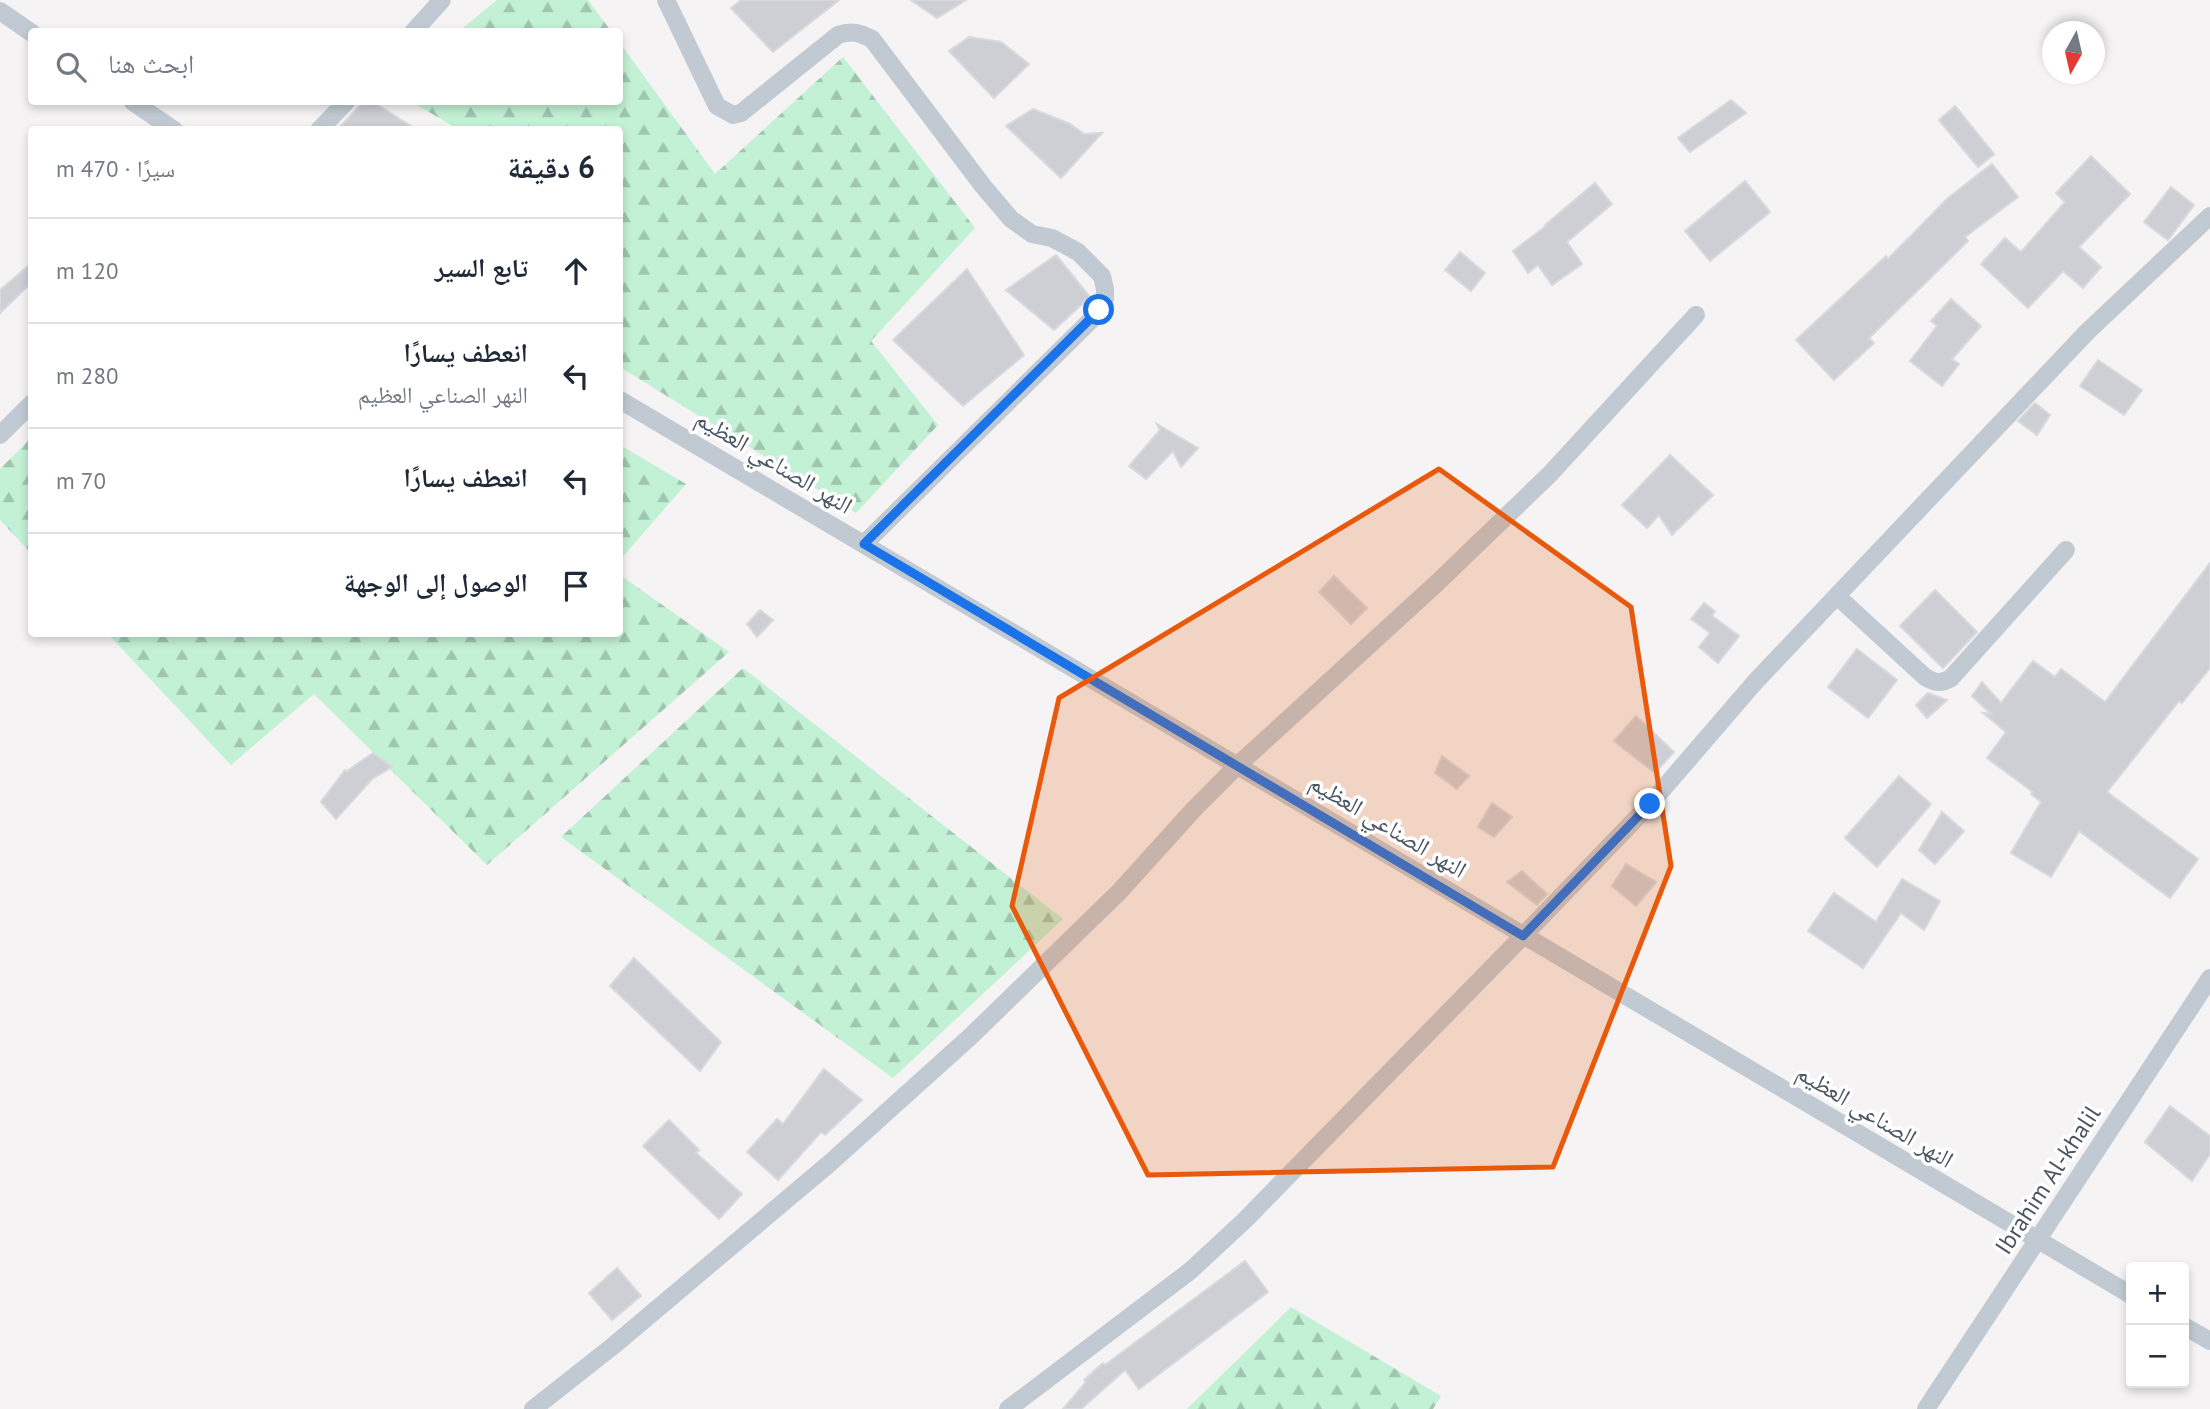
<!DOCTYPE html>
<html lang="ar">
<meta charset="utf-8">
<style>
:root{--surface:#fff;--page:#f2f2f3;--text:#1f2937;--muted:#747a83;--line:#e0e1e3}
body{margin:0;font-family:"PT Sans","Noto Naskh Arabic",sans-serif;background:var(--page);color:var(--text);direction:rtl}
.controls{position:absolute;right:21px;bottom:21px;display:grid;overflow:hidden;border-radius:7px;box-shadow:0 4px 10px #0003}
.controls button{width:63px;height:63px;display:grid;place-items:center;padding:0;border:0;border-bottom:2px solid var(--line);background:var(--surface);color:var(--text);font:35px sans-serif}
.compass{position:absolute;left:2042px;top:21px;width:63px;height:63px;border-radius:50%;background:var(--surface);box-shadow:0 4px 10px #0003;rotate:188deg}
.stop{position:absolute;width:21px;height:21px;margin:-16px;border:5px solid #1a73e8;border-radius:50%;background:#fff}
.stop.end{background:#1a73e8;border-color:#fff;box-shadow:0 2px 7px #0008}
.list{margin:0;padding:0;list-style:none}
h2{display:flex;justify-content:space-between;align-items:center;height:91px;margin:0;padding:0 28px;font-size:30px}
h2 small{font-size:23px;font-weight:400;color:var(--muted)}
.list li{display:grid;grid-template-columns:46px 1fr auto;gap:21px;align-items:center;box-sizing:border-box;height:105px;padding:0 28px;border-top:2px solid var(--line)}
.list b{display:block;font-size:26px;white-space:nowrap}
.list p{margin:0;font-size:23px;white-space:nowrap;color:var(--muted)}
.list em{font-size:23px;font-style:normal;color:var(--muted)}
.icon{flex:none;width:38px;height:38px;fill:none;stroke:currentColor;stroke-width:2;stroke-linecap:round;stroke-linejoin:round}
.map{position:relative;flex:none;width:2210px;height:1409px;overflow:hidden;direction:ltr}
.search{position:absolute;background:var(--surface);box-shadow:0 4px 10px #0003;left:28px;top:28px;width:595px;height:77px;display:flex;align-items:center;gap:18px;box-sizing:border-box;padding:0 24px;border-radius:7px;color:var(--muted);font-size:26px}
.panel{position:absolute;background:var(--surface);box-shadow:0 4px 10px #0003;left:28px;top:126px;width:595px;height:511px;border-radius:7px;direction:rtl}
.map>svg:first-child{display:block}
.forest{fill:url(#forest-firs)}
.building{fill:#cdcfd5;stroke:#d7d9de;stroke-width:2}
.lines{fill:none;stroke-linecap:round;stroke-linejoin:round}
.minor{stroke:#c1cad2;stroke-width:18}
.route{stroke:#1a73e8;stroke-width:9}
.marked{fill:#e8590c;fill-opacity:0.2;stroke:#e8590c;stroke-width:5;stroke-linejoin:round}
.labels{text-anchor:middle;stroke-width:7;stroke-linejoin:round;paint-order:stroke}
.street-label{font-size:24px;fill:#4a5661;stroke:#fff}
</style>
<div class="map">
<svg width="2210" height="1409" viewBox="0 0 2210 1409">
<defs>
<pattern id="forest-firs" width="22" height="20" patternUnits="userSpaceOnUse" patternTransform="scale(1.75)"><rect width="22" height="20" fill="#c3f1d5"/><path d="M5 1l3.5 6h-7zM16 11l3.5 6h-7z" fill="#a0c6b0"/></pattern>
</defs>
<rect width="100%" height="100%" fill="#f5f3f3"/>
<g class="forest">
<path d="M497 0H588L611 31H459Z"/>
<path d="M620 43 715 174 843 57 975 228 871 341 938 425 856 513 620 367V130L455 129 456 128 412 102H620Z"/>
<path d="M31 438V553L0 520V469Z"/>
<path d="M620 445 686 484 620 560Z"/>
<path d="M620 575 729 652 487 865 314 694 231 765 108 634H620Z"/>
<path d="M743 668 1063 919 893 1078 561 837Z"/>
<path d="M1291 1307 1441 1396 1433 1409H1187Z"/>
</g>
<g class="building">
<path d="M741 0H839L773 52 731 8Z"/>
<path d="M911 0H966L937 18Z"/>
<path d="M969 37 1001 42 1029 64 994 98 949 51Z"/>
<path d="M1731 100 1746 113 1690 152 1678 138Z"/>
<path d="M363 102H373L417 130H337Z"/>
<path d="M1955 106 1994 154 1978 167 1939 120Z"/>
<path d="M1033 109 1070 124 1084 134 1102 133 1061 178 1006 126Z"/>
<path d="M2091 156 2130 194 2079 247 2101 267 2083 288 2063 271 2028 308 1981 264 2005 238 2021 252 2065 202 2056 193Z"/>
<path d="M1992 164 2018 197 1965 237 1968 241 1869 338 1874 343 1834 380 1796 340 1886 256 1888 259 1948 198Z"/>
<path d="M1745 181 1770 212 1710 261 1685 231Z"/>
<path d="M1595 183 1612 204 1567 242 1582 264 1552 285 1538 265 1528 273 1513 251 1546 226 1545 225Z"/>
<path d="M2171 187 2194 205 2168 240 2144 222Z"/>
<path d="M1460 252 1485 273 1471 291 1445 270Z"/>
<path d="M1056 255 1090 297 1054 330 1006 290Z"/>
<path d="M32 263V282L0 313V290Z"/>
<path d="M967 269 1024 355 963 406 893 340Z"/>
<path d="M1951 299 1981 326 1952 359 1959 364 1942 386 1910 361 1937 326 1931 321Z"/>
<path d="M2098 360 2142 390 2124 415 2080 386Z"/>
<path d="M2035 403 2050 415 2037 435 2018 421Z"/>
<path d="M1157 424 1198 448 1181 467 1173 451 1146 479 1129 466 1160 430Z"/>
<path d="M1670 455 1713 495 1672 535 1659 515 1647 528 1622 505Z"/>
<path d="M2210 563V668L2182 703 2179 701 2107 792 2198 859 2170 898 2079 831 2051 877 2011 853 2041 802 2031 794 2033 792 1987 758 2006 732 1983 713 1991 714 1972 696 1982 682 2001 703 2033 661 2055 677 2061 669 2105 702Z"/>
<path d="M1334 576 1367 608 1351 624 1319 592Z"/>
<path d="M1935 590 1977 632 1943 668 1900 626Z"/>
<path d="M1704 603 1715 611 1712 616 1739 636 1718 663 1699 647 1710 633 1691 619Z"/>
<path d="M760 610 773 620 757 637 747 624Z"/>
<path d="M1857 649 1897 680 1868 718 1828 687Z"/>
<path d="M1928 693 1947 700 1927 718 1916 705Z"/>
<path d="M1636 716 1674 752 1655 773 1614 741Z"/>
<path d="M373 753 392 767 372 779 336 819 321 802 345 770 347 771Z"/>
<path d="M1442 756 1469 776 1457 789 1435 773Z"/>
<path d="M1899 776 1931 804 1877 867 1845 838Z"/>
<path d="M1492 803 1512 817 1494 837 1478 827Z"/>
<path d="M1942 812 1964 831 1935 864 1919 850Z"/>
<path d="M1626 864 1656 882 1636 906 1612 886Z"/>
<path d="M1522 871 1547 894 1537 905 1507 882Z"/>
<path d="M1902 879 1940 901 1924 930 1901 913 1863 968 1808 931 1834 893 1876 922Z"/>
<path d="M634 958 721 1042 700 1071 610 986Z"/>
<path d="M824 1069 862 1100 825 1135 821 1132 778 1180 747 1152 777 1119 783 1124Z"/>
<path d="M2170 1106 2210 1136V1154L2192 1181 2145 1142Z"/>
<path d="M669 1120 699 1150 696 1153 742 1194 719 1219 643 1146Z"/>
<path d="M1245 1261 1268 1292 1139 1389 1125 1370 1081 1409H1063L1086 1382 1084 1380 1103 1363 1105 1365Z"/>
<path d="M617 1268 641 1296 612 1320 589 1293Z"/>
</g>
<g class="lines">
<g class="minor">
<path d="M666 0 717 106 733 115 741 113 838 35C852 30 860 33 872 39L983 186 1011 219 1032 234 1052 238 1078 252 1102 276 1105 289V299L1091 320 864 544"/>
<path d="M0 11 32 33"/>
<path d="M413 32 442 0"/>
<path d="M133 102 174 130"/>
<path d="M319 130 346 102"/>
<path d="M620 400 2131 1295"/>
<path d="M0 435 32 403"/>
<path d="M1837 596 1925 677C1935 683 1941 684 1951 678L2066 550"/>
<path d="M2184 1326 2210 1341"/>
<path d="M533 1409 613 1346 830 1163 971 1036 1119 892 1195 808 1238 765 1438 582 1550 474 1696 315"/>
<path d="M1008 1409 1190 1271 1244 1221 1523 936 1650 804 1755 682 2087 332 2210 216"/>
<path d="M1926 1409 2210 978"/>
</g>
</g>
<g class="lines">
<path class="route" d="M1099 310 864 544 1523 936 1650 804"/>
</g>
<path class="marked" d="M1439 469 1631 607 1671 866 1553 1167 1148 1175 1012 906 1059 698Z"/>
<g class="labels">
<g class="street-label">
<text transform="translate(774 462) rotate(31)" y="8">النهر الصناعي العظيم</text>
<text transform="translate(1388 826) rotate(31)" y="8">النهر الصناعي العظيم</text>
<text transform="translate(1875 1116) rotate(31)" y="8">النهر الصناعي العظيم</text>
<text transform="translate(2048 1180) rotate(-57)" y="8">Ibrahim Al-khalil</text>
</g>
</g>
</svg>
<div class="controls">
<button>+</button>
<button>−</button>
</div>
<svg class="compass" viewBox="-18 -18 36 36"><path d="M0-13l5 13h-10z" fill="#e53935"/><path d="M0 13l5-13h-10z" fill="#747a83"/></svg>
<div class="stop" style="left:1099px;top:310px"></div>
<div class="stop end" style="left:1650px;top:804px"></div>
<div class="search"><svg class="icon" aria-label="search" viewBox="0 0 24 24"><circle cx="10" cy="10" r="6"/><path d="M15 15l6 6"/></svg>ابحث هنا</div>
<section class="panel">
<h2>6 دقيقة<small>سيرًا · 470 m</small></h2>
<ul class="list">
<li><svg class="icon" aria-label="ahead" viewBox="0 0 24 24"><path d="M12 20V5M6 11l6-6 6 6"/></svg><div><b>تابع السير</b></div><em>120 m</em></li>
<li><svg class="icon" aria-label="left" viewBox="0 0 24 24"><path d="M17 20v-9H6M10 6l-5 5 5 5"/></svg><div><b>انعطف يسارًا</b><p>النهر الصناعي العظيم</p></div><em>280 m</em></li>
<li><svg class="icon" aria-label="left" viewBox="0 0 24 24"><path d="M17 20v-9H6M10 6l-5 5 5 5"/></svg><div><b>انعطف يسارًا</b></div><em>70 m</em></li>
<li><svg class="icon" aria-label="arrive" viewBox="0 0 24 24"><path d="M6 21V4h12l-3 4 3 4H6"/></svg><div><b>الوصول إلى الوجهة</b></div></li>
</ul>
</section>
</div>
